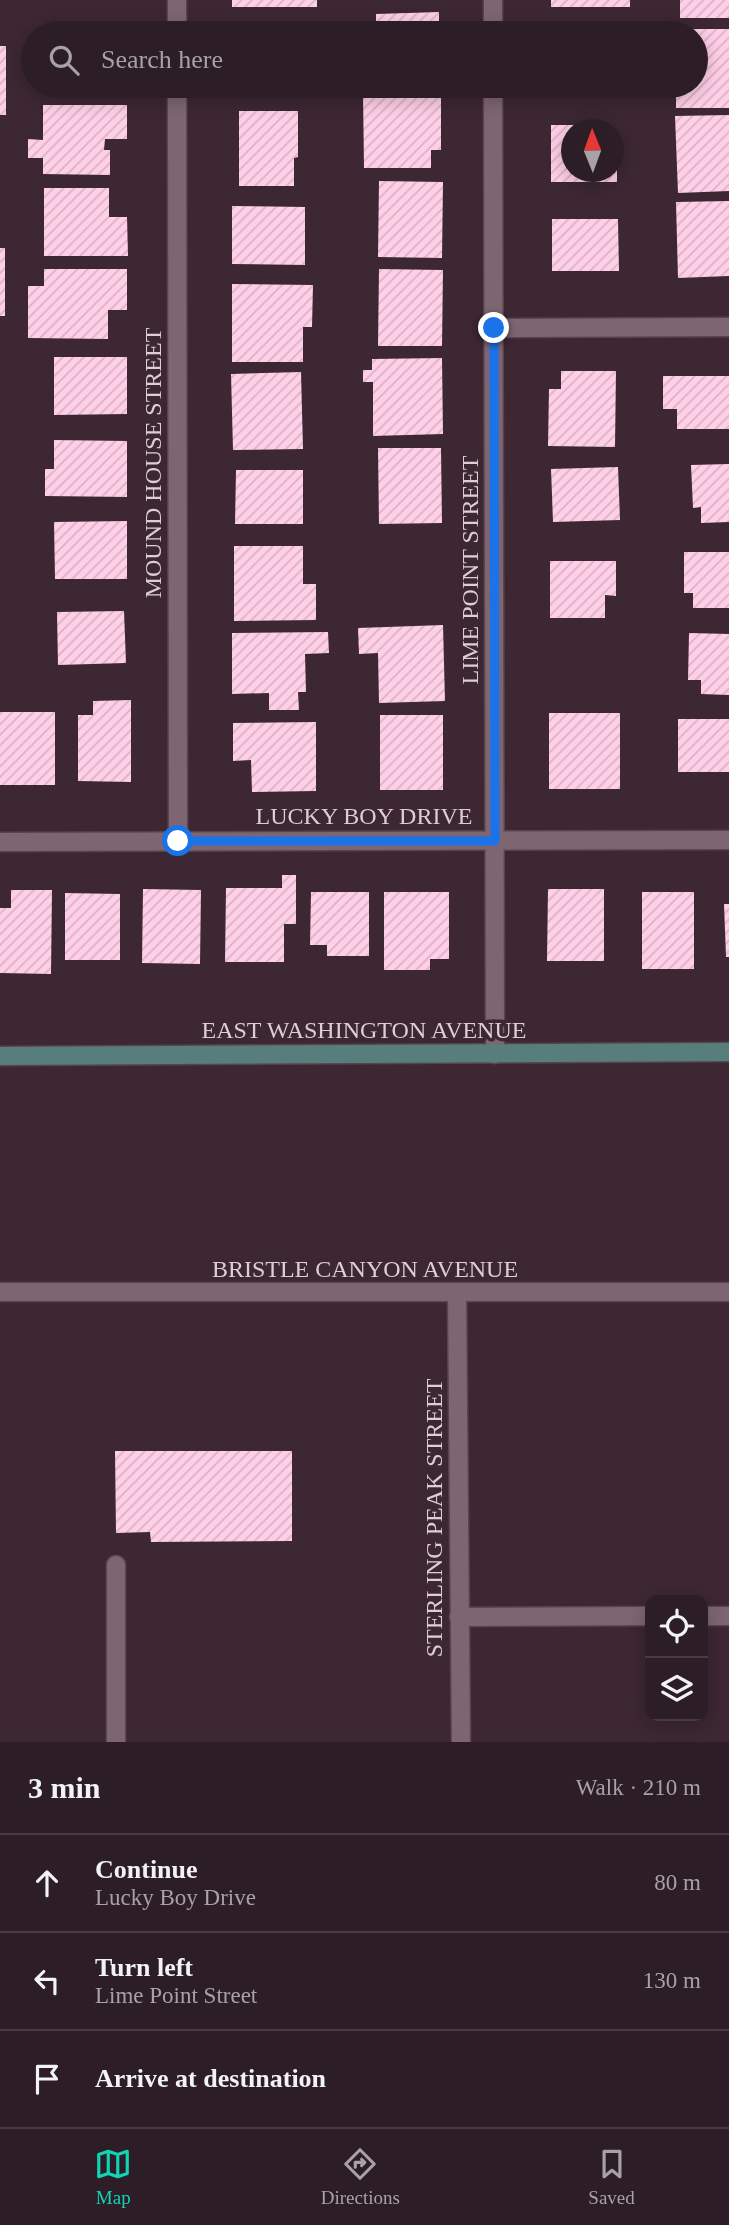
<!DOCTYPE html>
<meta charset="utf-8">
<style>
:root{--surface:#2d1d26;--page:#392a32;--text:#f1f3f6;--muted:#a7a2a7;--line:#483b43;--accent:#10d5b4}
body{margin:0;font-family:"Times New Roman",serif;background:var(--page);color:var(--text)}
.controls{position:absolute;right:21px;bottom:21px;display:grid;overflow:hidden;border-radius:14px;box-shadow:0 4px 18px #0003}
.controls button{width:63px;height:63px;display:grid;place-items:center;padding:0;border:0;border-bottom:2px solid var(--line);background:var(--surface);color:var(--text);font:35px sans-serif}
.compass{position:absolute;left:561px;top:119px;width:63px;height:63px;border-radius:50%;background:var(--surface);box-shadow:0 4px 18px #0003;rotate:359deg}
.stop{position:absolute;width:21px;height:21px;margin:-16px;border:5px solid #1a73e8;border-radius:50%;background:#fff}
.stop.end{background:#1a73e8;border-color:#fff;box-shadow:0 2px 7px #0008}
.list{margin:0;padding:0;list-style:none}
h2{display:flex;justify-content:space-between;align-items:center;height:91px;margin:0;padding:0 28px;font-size:30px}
h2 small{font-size:23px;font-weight:400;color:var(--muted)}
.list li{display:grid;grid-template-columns:46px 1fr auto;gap:21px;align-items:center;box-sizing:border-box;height:98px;padding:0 28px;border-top:2px solid var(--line)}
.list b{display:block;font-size:26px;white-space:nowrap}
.list p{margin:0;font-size:23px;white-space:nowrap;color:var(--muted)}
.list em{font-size:23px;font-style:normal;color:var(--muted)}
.icon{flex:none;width:38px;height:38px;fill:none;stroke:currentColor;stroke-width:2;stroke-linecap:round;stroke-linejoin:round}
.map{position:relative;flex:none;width:729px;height:1742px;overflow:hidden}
.search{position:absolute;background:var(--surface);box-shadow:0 4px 18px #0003;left:21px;right:21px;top:21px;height:77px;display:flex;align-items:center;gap:18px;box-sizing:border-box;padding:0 24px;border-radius:38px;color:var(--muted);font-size:26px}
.sheet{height:385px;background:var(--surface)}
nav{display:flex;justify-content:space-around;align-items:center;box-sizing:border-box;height:98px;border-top:2px solid var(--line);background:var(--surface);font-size:19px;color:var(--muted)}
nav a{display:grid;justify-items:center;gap:4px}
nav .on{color:var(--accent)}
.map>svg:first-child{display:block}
.building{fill:url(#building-hatch)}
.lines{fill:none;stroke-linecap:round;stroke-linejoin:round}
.street-casing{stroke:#57454e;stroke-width:21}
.secondary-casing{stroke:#57454e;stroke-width:21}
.street{stroke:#7e6572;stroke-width:18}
.secondary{stroke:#587d7d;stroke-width:18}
.route{stroke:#1a73e8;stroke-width:9}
.labels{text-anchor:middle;stroke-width:7;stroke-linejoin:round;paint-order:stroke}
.street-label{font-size:24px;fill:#dcced5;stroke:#3c2733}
</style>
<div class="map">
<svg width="729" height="1742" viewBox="0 0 729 1742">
<defs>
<pattern id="building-hatch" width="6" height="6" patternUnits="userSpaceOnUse" patternTransform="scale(1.75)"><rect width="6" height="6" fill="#ffcfe7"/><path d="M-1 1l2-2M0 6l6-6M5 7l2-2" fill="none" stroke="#d9b2c6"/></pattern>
</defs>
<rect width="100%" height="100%" fill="#3c2733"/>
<g class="building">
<rect x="232" y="0" width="85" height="7"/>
<rect x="551" y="0" width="79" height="7"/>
<rect x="680" y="0" width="49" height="18"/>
<path d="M439 12V33H376V14Z"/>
<path d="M71 29 119 30V33H71Z"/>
<path d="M676 29H729V108H676V86H696V33H676Z"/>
<rect x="0" y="46" width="6" height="69"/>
<rect x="231" y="86" width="73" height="4"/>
<path d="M551 86H627V94L551 95Z"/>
<path d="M363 93H441V150H431V168H364Z"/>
<path d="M43 105H127V139H105L104 150H110V175L43 174V158H28V139L43 140Z"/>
<path d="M239 111H298V157L294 158V186H239Z"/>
<path d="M729 115V191L678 193 675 116Z"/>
<path d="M551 125H593V130H572V172H614V140H617V182H551Z"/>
<path d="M379 181 443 182 442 258 378 257Z"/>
<path d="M44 188H109V217H127L128 256H44Z"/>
<path d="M729 201V276L678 278 676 202Z"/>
<path d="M232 206 305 207V265L232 264Z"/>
<path d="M552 219H618L619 271H552Z"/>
<rect x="0" y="248" width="5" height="68"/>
<path d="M44 269H127V310H108V339L28 338V286H44Z"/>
<path d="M379 269 443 270 442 346H378Z"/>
<path d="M232 284 313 285 312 327H303V362H232Z"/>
<path d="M54 357H127V414L54 415Z"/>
<path d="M442 358 443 434 373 436V382H363V370H372V359Z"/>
<path d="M561 371H616L615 447 548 446 549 389H561Z"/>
<path d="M301 372 303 449 233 450 231 374Z"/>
<path d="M663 376H729V429H677V409H663Z"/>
<path d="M54 440 127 441V497L45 496V469H54Z"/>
<path d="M378 448H441L442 523 379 524Z"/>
<path d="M729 464V522L701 523V507L693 508 691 465Z"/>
<path d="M618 467 620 520 553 522 551 469Z"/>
<path d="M236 470H303V524H235Z"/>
<path d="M127 521V579H55L54 522Z"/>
<path d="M234 546H303V584H316V620L234 621Z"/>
<path d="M684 552H729V608H693V593H684Z"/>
<path d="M550 561H616V596L605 595V618H550Z"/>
<path d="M124 611 126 663 58 665 57 612Z"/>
<path d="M443 625 445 701 379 703 378 653 359 654 358 628Z"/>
<path d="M328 632 329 653 305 654 306 692H298L299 710H269V693L232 694V633Z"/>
<path d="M689 633 729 634V695L701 694V680H688Z"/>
<path d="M131 700V782L78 781V715H93V701Z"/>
<rect x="0" y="712" width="55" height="73"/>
<rect x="549" y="713" width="71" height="76"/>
<rect x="380" y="715" width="63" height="75"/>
<rect x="678" y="719" width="51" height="53"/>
<path d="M316 722V791L252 792 251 760 233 761V723Z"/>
<path d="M282 875H296V924H284V962H225L226 888H282Z"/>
<path d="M143 889 201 890 200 964 142 963Z"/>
<path d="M548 889H604V961H547Z"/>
<path d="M11 890H52L51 974 0 973V908H11Z"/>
<path d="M311 892H369V956H327V945H310Z"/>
<path d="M384 892H449V959H430V970H384Z"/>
<rect x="642" y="892" width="52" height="77"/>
<path d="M65 893 120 894V960H65Z"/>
<path d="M724 904H729V957H726Z"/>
<path d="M115 1451H292V1541L151 1542 150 1532 116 1533Z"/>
</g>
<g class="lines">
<g class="street-casing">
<g id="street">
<path d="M177 0V33"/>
<path d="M493 0V33"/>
<path d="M177 86 178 841"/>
<path d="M493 86 495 1054"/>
<path d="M494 328 729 327"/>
<path d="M0 842 729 840"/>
<path d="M0 1292H729"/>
<path d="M457 1294 461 1742"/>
<path d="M703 1616H729"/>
<path d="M459 1617 650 1616"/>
<path d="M116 1742V1565"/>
</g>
</g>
<g class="secondary-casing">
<path id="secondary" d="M0 1056 729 1052"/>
</g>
<use href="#street" class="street"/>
<use href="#secondary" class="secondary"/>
</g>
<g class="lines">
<path class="route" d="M178 841H495L494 328"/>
</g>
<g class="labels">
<g class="street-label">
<text transform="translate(153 463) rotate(-90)" y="8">MOUND HOUSE STREET</text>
<text transform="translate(470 570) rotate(-90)" y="8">LIME POINT STREET</text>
<text x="364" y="824">LUCKY BOY DRIVE</text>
<text x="364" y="1038">EAST WASHINGTON AVENUE</text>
<text x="365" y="1277">BRISTLE CANYON AVENUE</text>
<text transform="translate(434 1518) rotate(-90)" y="8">STERLING PEAK STREET</text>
</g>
</g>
</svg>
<div class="controls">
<button><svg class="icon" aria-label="locate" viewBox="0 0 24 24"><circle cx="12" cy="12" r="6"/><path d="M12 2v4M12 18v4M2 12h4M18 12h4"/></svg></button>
<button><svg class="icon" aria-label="layers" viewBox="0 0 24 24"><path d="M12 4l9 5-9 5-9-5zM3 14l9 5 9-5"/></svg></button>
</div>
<svg class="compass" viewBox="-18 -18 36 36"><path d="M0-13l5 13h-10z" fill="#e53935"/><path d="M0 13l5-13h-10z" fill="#a7a2a7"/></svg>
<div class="stop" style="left:178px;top:841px"></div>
<div class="stop end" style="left:494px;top:328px"></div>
<div class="search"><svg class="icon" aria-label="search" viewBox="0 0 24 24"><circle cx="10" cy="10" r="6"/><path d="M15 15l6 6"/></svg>Search here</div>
</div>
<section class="sheet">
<h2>3 min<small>Walk · 210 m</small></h2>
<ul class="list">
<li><svg class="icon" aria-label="ahead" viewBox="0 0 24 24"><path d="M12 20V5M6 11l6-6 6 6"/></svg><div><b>Continue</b><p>Lucky Boy Drive</p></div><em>80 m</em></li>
<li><svg class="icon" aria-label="left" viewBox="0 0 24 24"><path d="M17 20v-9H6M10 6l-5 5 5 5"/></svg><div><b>Turn left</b><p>Lime Point Street</p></div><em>130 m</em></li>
<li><svg class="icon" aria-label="arrive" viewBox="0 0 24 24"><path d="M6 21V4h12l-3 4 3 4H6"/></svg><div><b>Arrive at destination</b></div></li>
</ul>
</section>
<nav>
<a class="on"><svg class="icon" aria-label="map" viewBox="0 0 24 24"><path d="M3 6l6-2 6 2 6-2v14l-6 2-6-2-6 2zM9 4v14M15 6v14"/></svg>Map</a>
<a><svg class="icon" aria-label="directions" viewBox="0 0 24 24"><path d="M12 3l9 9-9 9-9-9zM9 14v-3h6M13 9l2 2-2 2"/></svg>Directions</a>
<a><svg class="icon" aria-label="saved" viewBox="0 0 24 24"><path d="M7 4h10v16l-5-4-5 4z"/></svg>Saved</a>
</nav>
